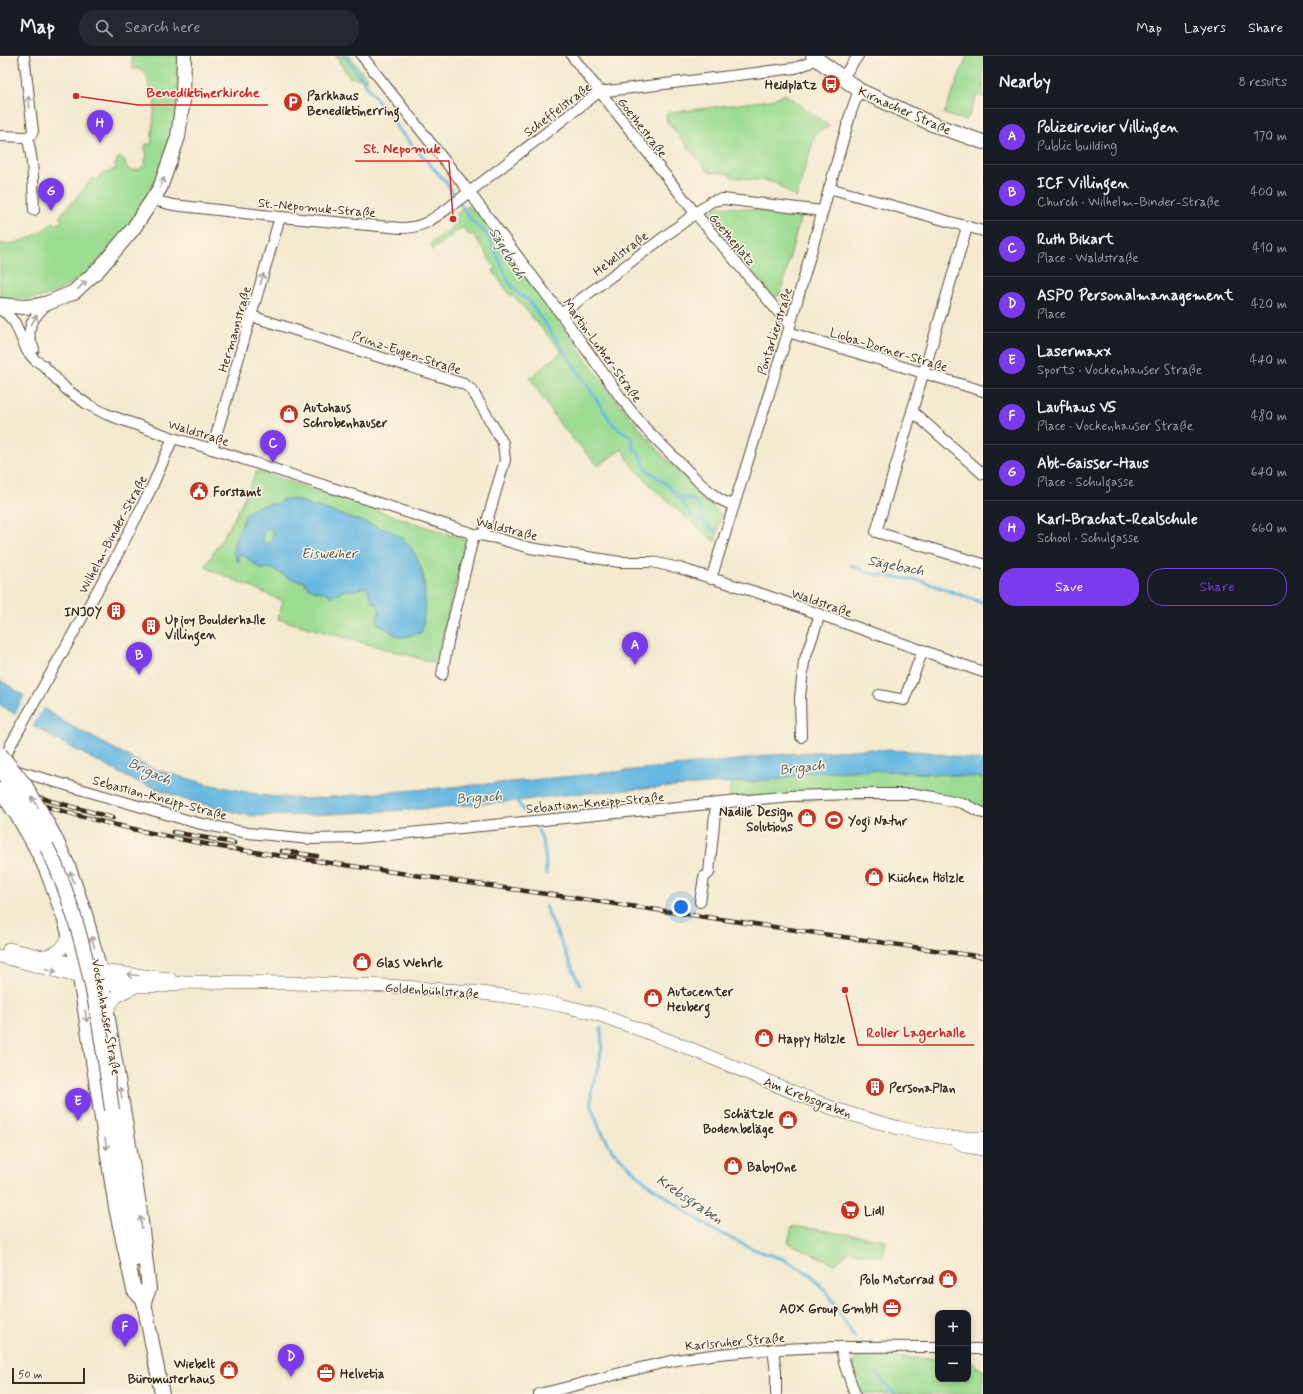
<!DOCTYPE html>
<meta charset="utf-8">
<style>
:root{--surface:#171b24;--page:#242831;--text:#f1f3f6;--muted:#9ea1a6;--line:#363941;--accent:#7c3aed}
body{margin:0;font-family:Mynerve,sans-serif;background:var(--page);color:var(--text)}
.controls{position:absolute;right:12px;bottom:12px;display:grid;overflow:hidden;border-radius:8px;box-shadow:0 2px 6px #0003}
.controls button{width:36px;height:36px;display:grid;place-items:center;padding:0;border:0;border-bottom:1px solid var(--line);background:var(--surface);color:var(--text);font:20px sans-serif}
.scale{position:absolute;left:12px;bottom:10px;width:73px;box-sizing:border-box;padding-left:4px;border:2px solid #3b2a1e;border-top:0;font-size:11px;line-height:14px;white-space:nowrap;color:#3b2a1e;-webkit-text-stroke:3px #fcf5e5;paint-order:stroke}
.you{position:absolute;left:681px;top:851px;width:14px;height:14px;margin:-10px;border:3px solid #fff;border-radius:50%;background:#1a73e8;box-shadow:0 0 0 6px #1a73e833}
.badge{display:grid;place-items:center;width:26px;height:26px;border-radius:50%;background:var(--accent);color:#fff;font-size:13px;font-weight:700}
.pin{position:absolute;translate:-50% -33px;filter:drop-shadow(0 1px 2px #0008)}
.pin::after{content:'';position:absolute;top:21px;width:14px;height:12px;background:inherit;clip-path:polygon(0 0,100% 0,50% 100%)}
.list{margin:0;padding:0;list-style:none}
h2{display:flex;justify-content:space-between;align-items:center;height:52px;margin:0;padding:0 16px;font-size:17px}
h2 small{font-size:13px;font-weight:400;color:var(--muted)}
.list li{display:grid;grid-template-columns:26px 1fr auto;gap:12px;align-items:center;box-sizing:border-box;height:56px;padding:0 16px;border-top:1px solid var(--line)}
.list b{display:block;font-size:15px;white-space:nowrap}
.list p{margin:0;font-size:13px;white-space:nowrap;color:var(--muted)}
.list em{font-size:13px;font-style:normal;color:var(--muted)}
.actions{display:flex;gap:8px;padding:12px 16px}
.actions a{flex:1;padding:9px 0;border:1px solid var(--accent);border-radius:16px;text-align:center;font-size:14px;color:var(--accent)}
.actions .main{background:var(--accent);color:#fff}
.icon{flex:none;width:22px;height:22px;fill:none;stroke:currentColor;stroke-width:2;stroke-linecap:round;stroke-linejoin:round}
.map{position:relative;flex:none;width:983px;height:1338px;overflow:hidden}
header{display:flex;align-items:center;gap:24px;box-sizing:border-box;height:56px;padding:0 20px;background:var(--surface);border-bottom:1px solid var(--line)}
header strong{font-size:19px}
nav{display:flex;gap:22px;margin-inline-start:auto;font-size:14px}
.search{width:280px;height:36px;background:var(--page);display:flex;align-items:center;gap:10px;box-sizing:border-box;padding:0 14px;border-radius:16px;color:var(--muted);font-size:15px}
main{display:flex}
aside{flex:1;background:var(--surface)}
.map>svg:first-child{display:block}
.green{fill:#9cdc92;stroke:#6c8358;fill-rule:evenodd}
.water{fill:#65b8e1;stroke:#507180;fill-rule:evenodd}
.pier{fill:#f4ead0}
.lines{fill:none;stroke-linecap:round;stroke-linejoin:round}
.stream{stroke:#65b8e1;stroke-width:3}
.minor-casing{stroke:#574739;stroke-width:12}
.tertiary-casing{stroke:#574739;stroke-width:14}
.secondary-casing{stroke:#574739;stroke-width:16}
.minor{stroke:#fff;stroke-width:10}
.tertiary{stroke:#fff;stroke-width:13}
.secondary{stroke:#fff;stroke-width:14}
.rail-casing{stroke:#3b2a1e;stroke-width:4.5}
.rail{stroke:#fcf5e5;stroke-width:3;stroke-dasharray:9;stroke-linecap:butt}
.secondary-bridge-casing{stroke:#574739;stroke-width:16;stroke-linecap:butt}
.secondary-bridge{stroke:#fff;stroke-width:14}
.oneway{stroke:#a79f9a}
.labels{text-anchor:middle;stroke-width:3;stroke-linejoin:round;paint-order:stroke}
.poi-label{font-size:13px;font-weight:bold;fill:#3b2a1e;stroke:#fcf5e5;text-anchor:start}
.street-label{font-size:13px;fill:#3b2a1e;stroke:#fcf5e5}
.water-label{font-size:14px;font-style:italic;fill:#485558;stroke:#fcf5e5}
.leader{fill:none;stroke:#d62828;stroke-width:1.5}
.callout-dot{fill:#d62828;stroke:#fcf5e5;stroke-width:1.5}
.callout-label{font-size:14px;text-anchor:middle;font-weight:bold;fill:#d62828;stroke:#fcf5e5;stroke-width:3;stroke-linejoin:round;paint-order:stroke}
</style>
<header>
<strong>Map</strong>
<div class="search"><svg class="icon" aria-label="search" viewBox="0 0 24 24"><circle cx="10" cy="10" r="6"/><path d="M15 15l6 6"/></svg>Search here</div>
<nav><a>Map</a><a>Layers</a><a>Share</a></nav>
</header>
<main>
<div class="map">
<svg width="983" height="1338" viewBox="0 0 983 1338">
<rect width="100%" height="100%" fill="#fcf5e5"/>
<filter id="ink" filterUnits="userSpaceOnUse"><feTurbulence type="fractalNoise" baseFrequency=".025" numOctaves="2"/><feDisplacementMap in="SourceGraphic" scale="8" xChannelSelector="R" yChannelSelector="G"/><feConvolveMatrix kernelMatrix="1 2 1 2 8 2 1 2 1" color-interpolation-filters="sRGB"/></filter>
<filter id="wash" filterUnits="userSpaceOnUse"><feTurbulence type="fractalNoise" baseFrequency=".012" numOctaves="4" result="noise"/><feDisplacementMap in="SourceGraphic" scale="16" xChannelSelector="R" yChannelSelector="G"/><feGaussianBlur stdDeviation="0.9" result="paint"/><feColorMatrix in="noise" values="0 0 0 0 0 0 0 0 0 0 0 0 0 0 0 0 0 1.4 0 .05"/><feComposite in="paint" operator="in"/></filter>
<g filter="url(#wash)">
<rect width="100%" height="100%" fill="#f4ead0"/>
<g class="green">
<path d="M131 0H179C178 26 178 53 172 78 158 138 105 220 45 240 31 244 15 244 0 243V188C23 189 37 179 54 166L57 169 62 164 59 161 84 133 92 122 97 125 101 118 116 113 115 109 118 102 124 103C125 105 125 108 126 110 130 118 139 114 144 110L147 99 145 92 146 88 151 89 155 46 154 39H148C149 28 150 19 140 13H133Z"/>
<path d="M336 0H349L368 24 349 21Z"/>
<path d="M967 0H983V41L977 39 969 60 964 64 944 58Z"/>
<path d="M785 38 829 70 816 76 796 142 774 126 731 121V118L709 116 666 64 667 57 771 44Z"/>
<path d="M468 150 471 154 476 152 616 344 663 400 687 422 716 444 713 450 721 458V461L715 486 655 434 631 408 622 393 598 410 559 367 530 322 562 296 513 239 511 240 493 215 496 213 473 178 470 180 463 171 432 194 431 187 458 167 457 157Z"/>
<path d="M722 150 801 159 780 239 773 241 711 164 709 161V157L717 151Z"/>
<path d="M257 415 466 484 436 607 278 563 283 545 205 511 235 461ZM284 443H294L387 474 420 509C428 525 425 561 420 577L403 581 382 570 377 564 380 554 367 532 365 531 356 534H345L331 541 328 537 316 535 308 531 304 526 289 522 275 514 268 512 263 513 242 498 237 501 238 506C230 492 234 486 240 473 242 469 243 464 245 461 251 452 266 447 276 448Z"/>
<path d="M268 472 272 473C273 480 273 485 266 489L264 488 262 480 264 475Z"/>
<path d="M869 714 940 718 983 722V757L934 741 730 746V726L781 723 801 717Z"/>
<path d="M792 1170 886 1184 883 1201 849 1195 835 1208 788 1187Z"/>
<path d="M862 1300 938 1303V1323H968V1305C974 1306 977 1312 983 1314V1338H859L853 1311 855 1304Z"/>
</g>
<g class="water">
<path d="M284 443H294L387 474C428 489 427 539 422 576L403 581H398L382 570 377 566 380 554 377 548 373 547 367 532 365 531 356 534H345L331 541 328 537 316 535 308 531 304 526 289 522 275 514 268 512 261 513 242 498 237 501 240 505 238 506C230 493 235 484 241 471 243 467 244 461 247 457 253 451 268 447 276 448ZM268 472 272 473C273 480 273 485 266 489L264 488 262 480 264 475Z"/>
<path d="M0 624 66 667 150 712 207 728 266 740 307 743 511 726 737 704 770 699 868 693 928 696 983 705V722L940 718 869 714 801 717 781 723 573 738 516 745 410 754 310 759 250 760 183 743 131 723 57 684 0 649Z"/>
</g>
<path class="pier" d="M26 638 44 650 32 671 14 660Z"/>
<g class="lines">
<g class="stream">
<path d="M345 0 400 75 445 125 470 163 488 179 509 226 518 237 529 245 569 302 612 367C615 369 617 372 620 374 630 381 633 377 633 392L640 399 646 413 665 427 679 441 690 459 704 466 717 477"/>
<path d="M679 441C699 443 699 449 704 466"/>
<path d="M851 509 871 518 922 525 983 547"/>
<path d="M515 743 525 756"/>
<path d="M538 774C545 788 546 802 546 818"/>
<path d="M545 850 580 929"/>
<path d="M601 972 602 990 599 1008 591 1034V1049L599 1071 612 1094 647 1127 713 1174 758 1195 783 1203 811 1219 827 1237 855 1282"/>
<path d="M877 1318 894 1338"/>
</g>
</g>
</g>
<g filter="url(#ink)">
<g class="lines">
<g class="minor-casing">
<g id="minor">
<path d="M24 0 33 75 31 79 27 81"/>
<path d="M362 0 460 124 561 258 621 342 645 372 703 430 719 443 734 450"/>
<path d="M572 0 695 157 790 270"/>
<path d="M842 22 858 0"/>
<path d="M0 80 27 81"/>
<path d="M27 81C34 104 33 130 34 154"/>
<path d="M829 132 983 175"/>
<path d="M153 144 173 149 280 161 401 172C423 172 433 163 451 150L599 36 795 12 809 7 815 2"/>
<path d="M967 171 876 476 983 508"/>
<path d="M0 254 7 258 15 267 27 295 35 304 43 309 67 334 87 348 106 358 173 382 212 393 474 478 496 482 530 492 620 506H652L679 512 765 539 983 616"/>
<path d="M561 258 712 145 723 143 822 155"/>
<path d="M251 260 464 328 472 334 503 387 505 404 483 479"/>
<path d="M788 276 983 335"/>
<path d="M34 293C23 274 33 261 48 247"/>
<path d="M912 355 983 418"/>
<path d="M212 393 280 161"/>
<path d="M711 523 790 270 851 56 859 34"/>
<path d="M442 619 448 586 474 478"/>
<path d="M879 639 904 644 923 594"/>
<path d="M801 681 800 641 804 606 820 558"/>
<path d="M3 708 10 690 115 503 151 433 173 382"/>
<path d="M11 713 197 767 248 777 310 783 358 782 791 740 851 738H915L934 741 962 747 983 757"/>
<path d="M700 846 704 821 709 817 716 748"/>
<path d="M841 1292 845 1310 855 1338"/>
<path d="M773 1293 776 1316V1338"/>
<path d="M968 1293H983"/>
<path d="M539 1338C587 1328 634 1311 683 1303 766 1290 854 1290 938 1291"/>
</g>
</g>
<g class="tertiary-casing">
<g id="tertiary">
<path d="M9 893 78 909"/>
<path d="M0 900 80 921"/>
<path d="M44 900C59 897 61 895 69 881"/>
<path d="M100 915 170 923"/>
<path d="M102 926 114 929 138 930H165L185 926 293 927 389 930 473 936 529 943 560 949 597 958 633 971 686 991 829 1051 857 1060 899 1072 950 1082H983"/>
<path d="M107 956C113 940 118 938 134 931"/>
<path d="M957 1085 966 1090 983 1093"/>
</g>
</g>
<g class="secondary-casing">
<g id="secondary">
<path d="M813 0 859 34 932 68 983 86"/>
<path d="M0 249 24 251 35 250 48 247 74 236 99 213 133 173 160 132 178 81 183 43 184 0"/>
<path d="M54 780 68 810 85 858 100 915 139 1149 149 1233 144 1245"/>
<path d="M35 790 47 815 65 864 78 909 116 1152 134 1234 144 1245"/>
<path d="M112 1054 136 1203"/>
<path d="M142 1236 162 1338"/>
</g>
</g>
<use href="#minor" class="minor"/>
<use href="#tertiary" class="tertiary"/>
<use href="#secondary" class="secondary"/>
<g class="rail-casing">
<g id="rail">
<path d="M0 728 48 744 113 762"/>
<path d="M0 734C16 740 32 746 49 751 107 769 167 781 227 792L983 901"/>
<path d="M173 776 234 787"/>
<path d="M282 795 317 800"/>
</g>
</g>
<use href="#rail" class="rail"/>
<g class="secondary-bridge-casing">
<g id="secondary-bridge">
<path d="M0 698 25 729 40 754 54 780"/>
<path d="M0 713C21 743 40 775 55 808 88 886 101 971 112 1054"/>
<path d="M0 734 19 762 35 790"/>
</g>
</g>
<use href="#secondary-bridge" class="secondary-bridge"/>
</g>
<defs><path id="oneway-shaft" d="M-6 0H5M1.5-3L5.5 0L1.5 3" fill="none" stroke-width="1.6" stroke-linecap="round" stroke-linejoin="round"/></defs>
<g class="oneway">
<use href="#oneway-shaft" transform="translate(29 46) rotate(-96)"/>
<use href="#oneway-shaft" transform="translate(162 127) rotate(-67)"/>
<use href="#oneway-shaft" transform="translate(262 223) rotate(-74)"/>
<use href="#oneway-shaft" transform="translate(82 229) rotate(-43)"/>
<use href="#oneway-shaft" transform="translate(34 264) rotate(-59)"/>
<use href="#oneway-shaft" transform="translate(35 746) rotate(-122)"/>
<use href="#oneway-shaft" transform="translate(72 821) rotate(-109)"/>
<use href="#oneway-shaft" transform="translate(93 886) rotate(-105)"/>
<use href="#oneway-shaft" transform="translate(51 914) rotate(15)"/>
<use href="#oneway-shaft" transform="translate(133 919) rotate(-175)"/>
<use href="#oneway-shaft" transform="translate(86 960) rotate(81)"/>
<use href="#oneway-shaft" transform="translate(121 1037) rotate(-99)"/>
<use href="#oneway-shaft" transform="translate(106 1088) rotate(81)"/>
<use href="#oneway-shaft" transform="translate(141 1166) rotate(-97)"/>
</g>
</g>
<defs>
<g id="bus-disc" transform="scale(1)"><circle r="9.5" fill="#c8321e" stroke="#fcf5e5"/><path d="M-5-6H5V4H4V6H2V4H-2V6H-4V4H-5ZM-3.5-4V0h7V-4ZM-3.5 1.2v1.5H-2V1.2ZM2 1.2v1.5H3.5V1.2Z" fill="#fff"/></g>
<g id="parking-disc" transform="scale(1)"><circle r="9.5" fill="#c8321e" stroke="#fcf5e5"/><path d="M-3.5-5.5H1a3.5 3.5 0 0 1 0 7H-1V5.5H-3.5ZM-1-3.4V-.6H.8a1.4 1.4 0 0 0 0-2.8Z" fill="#fff"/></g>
<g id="shop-disc" transform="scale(1)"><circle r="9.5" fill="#c8321e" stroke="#fcf5e5"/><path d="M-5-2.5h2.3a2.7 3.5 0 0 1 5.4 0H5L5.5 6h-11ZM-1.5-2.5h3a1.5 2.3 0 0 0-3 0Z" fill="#fff"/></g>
<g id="civic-disc" transform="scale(1)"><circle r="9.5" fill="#c8321e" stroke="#fcf5e5"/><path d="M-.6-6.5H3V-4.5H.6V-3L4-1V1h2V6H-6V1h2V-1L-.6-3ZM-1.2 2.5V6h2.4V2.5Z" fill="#fff"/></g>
<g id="building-disc" transform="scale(1)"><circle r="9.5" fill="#c8321e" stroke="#fcf5e5"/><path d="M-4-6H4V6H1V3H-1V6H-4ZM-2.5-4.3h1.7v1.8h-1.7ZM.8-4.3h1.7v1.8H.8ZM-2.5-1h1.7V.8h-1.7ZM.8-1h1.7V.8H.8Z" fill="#fff"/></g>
<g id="stadium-disc" transform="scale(1)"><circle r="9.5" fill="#c8321e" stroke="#fcf5e5"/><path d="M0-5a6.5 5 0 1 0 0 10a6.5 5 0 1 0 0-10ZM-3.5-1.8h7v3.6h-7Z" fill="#fff"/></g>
<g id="supermarket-disc" transform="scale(1)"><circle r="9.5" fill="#c8321e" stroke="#fcf5e5"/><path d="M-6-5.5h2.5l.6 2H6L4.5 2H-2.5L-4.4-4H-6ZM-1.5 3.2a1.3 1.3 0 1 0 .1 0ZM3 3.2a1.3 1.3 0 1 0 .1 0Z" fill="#fff"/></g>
<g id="office-disc" transform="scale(1)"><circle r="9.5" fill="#c8321e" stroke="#fcf5e5"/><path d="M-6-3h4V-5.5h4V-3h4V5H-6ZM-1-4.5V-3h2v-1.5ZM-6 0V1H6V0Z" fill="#fff"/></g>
</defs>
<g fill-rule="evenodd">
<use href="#bus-disc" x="831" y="28"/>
<use href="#parking-disc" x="293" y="46"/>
<use href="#shop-disc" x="289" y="358"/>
<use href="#civic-disc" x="199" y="435"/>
<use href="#building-disc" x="116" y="555"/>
<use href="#building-disc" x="151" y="570"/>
<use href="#shop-disc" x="807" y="762"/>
<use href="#stadium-disc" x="834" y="764"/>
<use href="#shop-disc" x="874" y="821"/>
<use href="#shop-disc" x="362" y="906"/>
<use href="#shop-disc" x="653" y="942"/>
<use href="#shop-disc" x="764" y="982"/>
<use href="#building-disc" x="875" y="1031"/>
<use href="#shop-disc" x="788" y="1064"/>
<use href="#shop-disc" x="733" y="1110"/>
<use href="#supermarket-disc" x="850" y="1154"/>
<use href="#shop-disc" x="948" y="1223"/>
<use href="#office-disc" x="892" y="1252"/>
<use href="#shop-disc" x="229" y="1314"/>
<use href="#office-disc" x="326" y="1317"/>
</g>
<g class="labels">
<g class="poi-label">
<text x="817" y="33" text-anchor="end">Heidplatz</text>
<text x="307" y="44">Parkhaus<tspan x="307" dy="15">Benediktinerring</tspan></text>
<text x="303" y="356">Autohaus<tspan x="303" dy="15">Schrobenhauser</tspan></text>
<text x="213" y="440">Forstamt</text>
<text x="102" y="560" text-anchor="end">INJOY</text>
<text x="165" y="568">Upjoy Boulderhalle<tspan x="165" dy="15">Villingen</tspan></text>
<text x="793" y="760" text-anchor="end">Nadile Design<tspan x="793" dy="15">Solutions</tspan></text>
<text x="848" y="769">Yogi Natur</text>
<text x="888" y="826">Küchen Hölzle</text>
<text x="376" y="911">Glas Wehrle</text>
<text x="667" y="940">Autocenter<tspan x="667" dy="15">Heuberg</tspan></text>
<text x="778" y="987">Happy Hölzle</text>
<text x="889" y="1036">PersonaPlan</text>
<text x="774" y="1062" text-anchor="end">Schätzle<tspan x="774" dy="15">Bodenbeläge</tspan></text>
<text x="747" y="1115">BabyOne</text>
<text x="864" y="1159">Lidl</text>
<text x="934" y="1228" text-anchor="end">Polo Motorrad</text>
<text x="878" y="1257" text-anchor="end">AOX Group GmbH</text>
<text x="215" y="1312" text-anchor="end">Wiebelt<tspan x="215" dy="15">Büromusterhaus</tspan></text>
<text x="340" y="1322">Helvetia</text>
</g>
<g class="street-label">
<text transform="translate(557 53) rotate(-37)" y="5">Scheffelstraße</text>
<text transform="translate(905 54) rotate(24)" y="5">Kirnacher Straße</text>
<text transform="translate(643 71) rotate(52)" y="5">Goethestraße</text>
<text transform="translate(317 151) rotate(5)" y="5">St.-Nepomuk-Straße</text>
<text transform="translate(733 183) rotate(50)" y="5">Goetheplatz</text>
<text transform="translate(620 197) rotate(-37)" y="5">Hebelstraße</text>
<text transform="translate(234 273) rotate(-74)" y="5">Hermannstraße</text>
<text transform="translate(774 275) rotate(-73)" y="5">Pontarlierstraße</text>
<text transform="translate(889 293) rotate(17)" y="5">Lioba-Dorner-Straße</text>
<text transform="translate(603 294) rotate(54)" y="5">Martin-Luther-Straße</text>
<text transform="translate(407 296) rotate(18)" y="5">Prinz-Eugen-Straße</text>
<text transform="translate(199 376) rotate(17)" y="5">Waldstraße</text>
<text transform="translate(507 472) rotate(14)" y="5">Waldstraße</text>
<text transform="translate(112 478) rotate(-62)" y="5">Wilhelm-Binder-Straße</text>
<text transform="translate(822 546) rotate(19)" y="5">Waldstraße</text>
<text transform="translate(160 741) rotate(15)" y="5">Sebastian-Kneipp-Straße</text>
<text transform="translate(595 746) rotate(-5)" y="5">Sebastian-Kneipp-Straße</text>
<text transform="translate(432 934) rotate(4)" y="5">Goldenbühlstraße</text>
<text transform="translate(107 961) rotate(80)" y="5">Vockenhauser Straße</text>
<text transform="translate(808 1041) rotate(21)" y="5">Am Krebsgraben</text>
<text transform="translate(735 1285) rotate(-5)" y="5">Karlsruher Straße</text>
</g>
<g class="water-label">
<text transform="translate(508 197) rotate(59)" y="5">Sägebach</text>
<text x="329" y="502">Eisweiher</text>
<text transform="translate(896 509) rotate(11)" y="5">Sägebach</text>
<text transform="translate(802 711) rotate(-7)" y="5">Brigach</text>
<text transform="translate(150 715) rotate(25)" y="5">Brigach</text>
<text transform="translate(479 741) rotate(-4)" y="5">Brigach</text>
<text transform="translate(690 1143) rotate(34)" y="5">Krebsgraben</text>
</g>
</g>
<path class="leader" d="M76 40L138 49H268M453 163L449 105H355M845 934L858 989H974"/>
<g class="callout-dot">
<circle cx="76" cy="40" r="4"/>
<circle cx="453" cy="163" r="4"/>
<circle cx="845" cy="934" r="4"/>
</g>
<g class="callout-label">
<text x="203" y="41">Benediktinerkirche</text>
<text x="402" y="97">St. Nepomuk</text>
<text x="916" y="981">Roller Lagerhalle</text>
</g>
</svg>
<div class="controls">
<button>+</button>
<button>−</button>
</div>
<div class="scale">50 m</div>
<div class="you"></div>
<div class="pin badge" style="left:635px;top:609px">A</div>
<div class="pin badge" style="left:139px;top:619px">B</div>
<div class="pin badge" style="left:273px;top:407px">C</div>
<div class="pin badge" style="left:291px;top:1321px">D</div>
<div class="pin badge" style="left:78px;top:1065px">E</div>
<div class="pin badge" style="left:125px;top:1291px">F</div>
<div class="pin badge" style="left:51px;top:155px">G</div>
<div class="pin badge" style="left:100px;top:87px">H</div>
</div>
<aside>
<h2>Nearby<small>8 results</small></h2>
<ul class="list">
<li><span class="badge">A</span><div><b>Polizeirevier Villingen</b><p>Public building</p></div><em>170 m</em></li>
<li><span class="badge">B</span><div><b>ICF Villingen</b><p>Church · Wilhelm-Binder-Straße</p></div><em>400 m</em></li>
<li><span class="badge">C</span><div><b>Ruth Bikart</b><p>Place · Waldstraße</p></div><em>410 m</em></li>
<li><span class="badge">D</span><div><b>ASPO Personalmanagement</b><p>Place</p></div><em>420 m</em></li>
<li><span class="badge">E</span><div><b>Lasermaxx</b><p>Sports · Vockenhauser Straße</p></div><em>440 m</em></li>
<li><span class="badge">F</span><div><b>Laufhaus VS</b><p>Place · Vockenhauser Straße</p></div><em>480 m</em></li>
<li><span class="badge">G</span><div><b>Abt-Gaisser-Haus</b><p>Place · Schulgasse</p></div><em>640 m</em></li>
<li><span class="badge">H</span><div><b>Karl-Brachat-Realschule</b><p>School · Schulgasse</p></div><em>660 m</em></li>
</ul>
<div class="actions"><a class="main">Save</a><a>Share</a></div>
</aside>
</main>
